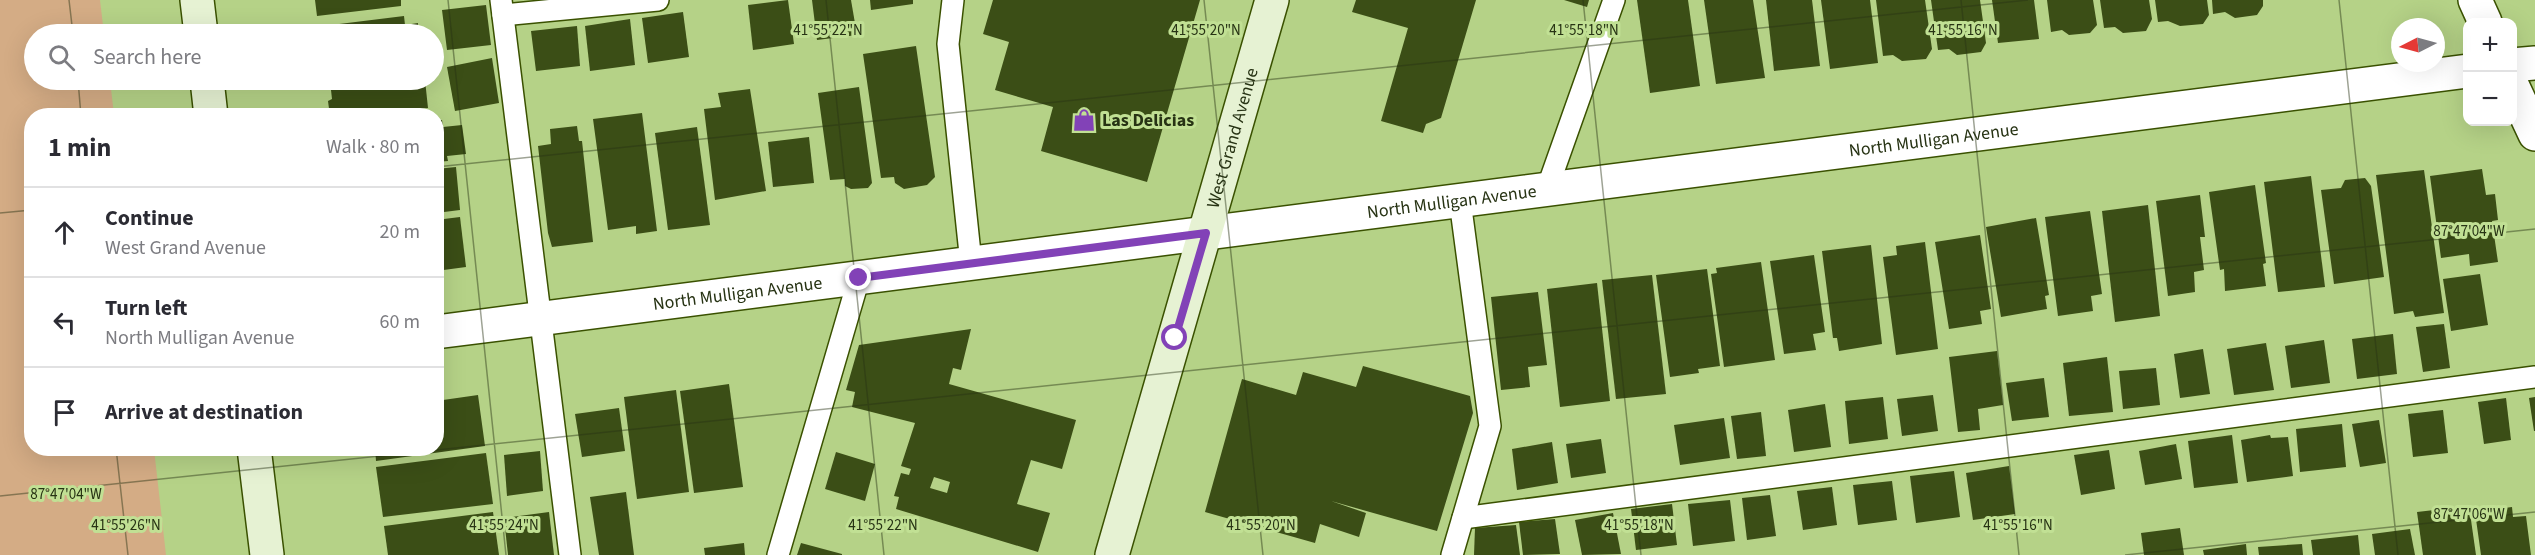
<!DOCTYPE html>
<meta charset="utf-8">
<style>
:root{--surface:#fff;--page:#f7f7f7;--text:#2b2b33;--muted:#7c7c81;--line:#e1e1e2}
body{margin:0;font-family:"Source Sans 3",sans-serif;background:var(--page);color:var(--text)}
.controls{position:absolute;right:18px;top:18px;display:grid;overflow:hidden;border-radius:12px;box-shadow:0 6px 24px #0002}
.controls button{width:54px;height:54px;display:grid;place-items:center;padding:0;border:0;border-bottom:2px solid var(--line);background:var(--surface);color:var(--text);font:30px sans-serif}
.compass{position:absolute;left:2391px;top:18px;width:54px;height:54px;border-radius:50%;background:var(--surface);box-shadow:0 6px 24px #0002;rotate:264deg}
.stop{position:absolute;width:18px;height:18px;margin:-14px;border:4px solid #8242b7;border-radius:50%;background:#fff}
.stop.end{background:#8242b7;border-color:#fff;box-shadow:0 2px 6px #0008}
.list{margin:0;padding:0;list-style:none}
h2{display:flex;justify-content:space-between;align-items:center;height:78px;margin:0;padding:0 24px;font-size:26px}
h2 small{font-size:20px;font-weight:400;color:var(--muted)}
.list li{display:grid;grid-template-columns:39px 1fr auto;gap:18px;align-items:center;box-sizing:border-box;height:90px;padding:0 24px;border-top:2px solid var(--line)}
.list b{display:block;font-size:22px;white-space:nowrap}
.list p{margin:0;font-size:20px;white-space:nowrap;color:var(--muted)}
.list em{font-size:20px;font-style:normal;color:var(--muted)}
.icon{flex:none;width:33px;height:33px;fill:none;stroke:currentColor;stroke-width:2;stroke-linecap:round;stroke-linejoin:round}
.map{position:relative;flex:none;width:2535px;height:555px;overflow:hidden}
.search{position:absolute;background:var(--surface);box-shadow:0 6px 24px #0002;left:24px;top:24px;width:420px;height:66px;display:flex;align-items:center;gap:15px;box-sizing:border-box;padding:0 21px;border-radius:33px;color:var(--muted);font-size:22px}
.panel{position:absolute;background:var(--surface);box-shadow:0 6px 24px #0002;left:24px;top:108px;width:420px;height:348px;border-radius:24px}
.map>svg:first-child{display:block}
.green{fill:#d4ac85}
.building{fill:#3b4e16;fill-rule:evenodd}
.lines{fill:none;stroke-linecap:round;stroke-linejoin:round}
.service-casing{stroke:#3a5100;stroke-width:24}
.minor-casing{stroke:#3a5100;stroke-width:36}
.secondary-casing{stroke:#3a5100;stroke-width:36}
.service{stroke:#fff;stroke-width:21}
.minor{stroke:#fff;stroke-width:33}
.secondary{stroke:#e6f2d3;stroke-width:33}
.route{stroke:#8242b7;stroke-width:8}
.ticks{fill:none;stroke:#273314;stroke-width:1.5;stroke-opacity:0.45}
.labels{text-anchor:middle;stroke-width:6;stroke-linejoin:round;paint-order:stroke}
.poi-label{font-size:18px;font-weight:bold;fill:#273314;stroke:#c1e094;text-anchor:start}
.street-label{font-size:18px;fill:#273314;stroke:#c1e094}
.ticks-label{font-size:15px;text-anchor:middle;fill:#273314;stroke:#c1e094;stroke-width:6;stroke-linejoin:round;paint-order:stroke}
</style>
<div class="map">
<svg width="2535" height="555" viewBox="0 0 2535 555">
<rect width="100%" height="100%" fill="#b5d287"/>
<path class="green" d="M0 0H100L104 34H34V80H110L114 115 32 116V448L154 449 166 555H0Z"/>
<g class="building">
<path d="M315 0H401V6L317 16Z"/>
<path d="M788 0 794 44 753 50 748 5Z"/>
<path d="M812 0H851L857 35 817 40Z"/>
<path d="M870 0H913V4L871 10Z"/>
<path d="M993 0H1200L1147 182 1041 151 1053 107 995 90 1009 42 983 34Z"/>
<path d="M1356 0H1476L1441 118 1426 124 1423 133 1381 121 1408 28 1352 12Z"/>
<path d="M1564 0H1589L1587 7Z"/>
<path d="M1637 0H1688L1700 86 1650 93Z"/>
<path d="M1704 0H1753L1765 78 1716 84Z"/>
<path d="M1766 0H1812L1820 66 1774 71Z"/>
<path d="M1821 0H1870L1878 63 1830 69Z"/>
<path d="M1876 0H1925L1932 49 1926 59 1902 61 1893 55 1883 56Z"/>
<path d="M1931 0H1980L1986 43 1981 52 1957 55 1949 49 1938 50Z"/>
<path d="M1992 0H2034L2039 39 1998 43Z"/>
<path d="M2047 0H2093L2097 25 2090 33 2069 35 2062 30 2051 32Z"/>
<path d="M2100 0H2149L2152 19 2146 31 2123 33 2115 27 2104 28Z"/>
<path d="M2155 0H2207L2209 15 2203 24 2180 26 2168 21 2158 22Z"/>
<path d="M2212 0H2263V6L2257 15 2235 18 2225 12 2213 14Z"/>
<path d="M486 5 491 45 447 50 442 10Z"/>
<path d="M683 12 689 57 648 63 642 18Z"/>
<path d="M404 16 405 25 418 23V34H324L323 26Z"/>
<path d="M630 19 635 65 590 71 585 26Z"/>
<path d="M577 26 580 66 536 71 531 31Z"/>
<path d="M916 46 935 177 927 185 904 189 895 183 894 177 881 178 863 54Z"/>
<path d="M492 58 499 103 455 111 447 67Z"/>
<path d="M342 80H425L428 108 416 109V116H330L328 101 332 99 330 81Z"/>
<path d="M859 87 872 183 868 188 851 189 845 186V179L830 180 818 93Z"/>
<path d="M750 89 766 191 715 200 704 109 721 107 718 93Z"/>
<path d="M642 113 657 231 636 234V226L608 230 593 119Z"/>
<path d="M442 120 443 127 462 125 466 154 447 156 448 161 436 162V121Z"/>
<path d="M577 126 579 141H582L593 242 552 247 548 233 538 146 551 144 550 129Z"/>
<path d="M697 127 710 225 668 230 655 133Z"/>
<path d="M809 137 814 183 773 187 768 142Z"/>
<path d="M456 167 460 210 436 213V169Z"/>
<path d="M2482 169 2486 195 2495 194 2498 220 2492 221 2498 262 2470 266 2469 254 2441 258 2430 176Z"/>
<path d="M2424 170 2444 313 2415 317 2413 311 2394 314 2376 175Z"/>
<path d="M2311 176 2325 287 2278 292 2264 182Z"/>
<path d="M2365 178 2371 186 2384 277 2334 284 2321 190 2341 188 2345 180Z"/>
<path d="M2255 185 2266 263 2263 264 2266 286 2225 291 2224 269 2220 270 2209 192Z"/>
<path d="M2200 195 2205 237H2200L2204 270 2194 272 2195 292 2168 296 2156 201Z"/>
<path d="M2148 205 2160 316 2115 322 2102 211Z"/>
<path d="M2090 211 2102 294 2091 296 2093 311 2058 316 2045 217Z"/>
<path d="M460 217 466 267 436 271V220Z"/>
<path d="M2036 218 2049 295 2045 296 2047 309 2001 317 1986 227Z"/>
<path d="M1980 235 1991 309 1980 311 1982 324 1949 329 1935 242Z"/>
<path d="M1925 242 1938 349 1896 355 1883 257 1897 255 1896 246Z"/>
<path d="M1871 245 1882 344 1839 351 1837 338H1833L1822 251Z"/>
<path d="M1814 255 1825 332 1813 334 1816 350 1784 354 1770 261Z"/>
<path d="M1761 262 1775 360 1724 367 1711 274 1717 273 1716 268Z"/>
<path d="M1707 269 1720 366 1698 369 1699 373 1670 377 1656 275Z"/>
<path d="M2480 274 2488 325 2451 331 2443 279Z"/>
<path d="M1652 275 1666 394 1616 399 1602 280Z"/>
<path d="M1597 283 1610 401 1560 407 1547 289Z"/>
<path d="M1538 292 1547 365 1528 367 1530 387 1501 390 1491 297Z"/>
<path d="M2444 324 2450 368 2423 372 2416 327Z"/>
<path d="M971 329 961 370 953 368 949 384 1076 420 1062 469 1031 460 1017 504 1050 513 1038 552 896 509 899 497 894 496 901 473 909 475 911 469 901 466 915 423 852 407 855 392 846 390 859 345ZM934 477 950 482 947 493 930 488Z"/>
<path d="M2393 334 2397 374 2357 379 2352 339Z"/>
<path d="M2324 340 2330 383 2291 388 2285 346Z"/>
<path d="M2266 343 2274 390 2234 395 2227 349Z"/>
<path d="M2203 349 2210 394 2180 398 2174 354Z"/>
<path d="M1997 351 2003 405 1978 409 1980 430 1958 432 1949 357Z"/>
<path d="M2107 357 2113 412 2069 416 2063 363Z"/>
<path d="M1363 366 1470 396 1473 413 1437 531 1331 501 1366 513 1359 537 1320 524 1315 543 1205 512 1242 379 1296 395 1303 372 1356 387Z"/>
<path d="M2156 368 2160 405 2123 409 2119 371Z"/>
<path d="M2044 378 2049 417 2012 421 2006 383Z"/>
<path d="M729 384 743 487 694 493 680 391Z"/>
<path d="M676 390 689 492 637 499 624 397Z"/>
<path d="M478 395 485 446 376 461 375 448H436V401Z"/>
<path d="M1933 395 1938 431 1902 436 1897 399Z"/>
<path d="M1883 397 1888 439 1849 444 1845 401Z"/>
<path d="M2535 397V431H2534L2529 398Z"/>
<path d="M2506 398 2511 440 2484 444 2478 402Z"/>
<path d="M1825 404 1831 447 1794 452 1788 410Z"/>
<path d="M619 408 625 451 582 457 575 414Z"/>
<path d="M2443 410 2448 453 2413 457 2408 414Z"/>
<path d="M1761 412 1766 456 1737 459 1731 416Z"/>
<path d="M1724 418 1730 458 1680 465 1674 425Z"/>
<path d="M2379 420 2386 463 2360 467 2352 424Z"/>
<path d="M2342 424 2346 467 2300 472 2296 429Z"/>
<path d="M2232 435 2238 483 2194 488 2188 441Z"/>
<path d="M2270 435 2271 438 2288 437 2293 476 2247 482 2241 440Z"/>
<path d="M1601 439 1606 473 1571 478 1566 444Z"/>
<path d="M1552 442 1558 483 1517 490 1512 449Z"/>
<path d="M2176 444 2182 479 2145 485 2139 451Z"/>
<path d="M2109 450 2115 489 2081 495 2074 455Z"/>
<path d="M540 451 543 491 507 496 504 455Z"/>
<path d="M836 452 875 464 865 501 825 489Z"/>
<path d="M486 453 493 504 383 517 376 467Z"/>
<path d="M2009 466 2015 514 1973 520 1966 473Z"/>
<path d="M1954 471 1960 517 1916 523 1910 476Z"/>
<path d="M1892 481 1897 520 1858 525 1853 485Z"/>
<path d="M1832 487 1837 525 1803 530 1797 491Z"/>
<path d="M626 492 634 555H599L590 497Z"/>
<path d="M1770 495 1776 536 1747 540 1742 498Z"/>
<path d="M1730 500 1735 541 1693 546 1688 504Z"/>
<path d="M1672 504 1677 545 1636 550 1631 509Z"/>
<path d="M2469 506 2476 555H2423L2417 512Z"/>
<path d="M2512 507 2513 517 2526 516 2531 555H2481L2475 512Z"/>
<path d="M493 512 499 555H388L384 526Z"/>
<path d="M549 512 554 555H508L504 518Z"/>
<path d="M1613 513 1621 554 1582 555 1575 520Z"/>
<path d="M1555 519 1560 554 1523 555 1519 522Z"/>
<path d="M1516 525 1520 555H1474L1475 528Z"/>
<path d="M2180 528 2184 555H2144L2141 533Z"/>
<path d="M2410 529 2415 555H2375L2372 534Z"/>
<path d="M2358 535 2360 555H2313L2311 540Z"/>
<path d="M744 543 745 555H705L704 548Z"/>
<path d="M801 543 842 554V555H797Z"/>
<path d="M2246 544 2247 555H2204L2203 550Z"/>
<path d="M2302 544 2303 555H2259L2258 547Z"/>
</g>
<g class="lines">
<g class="service-casing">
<g id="service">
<path d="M501 0 570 555"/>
<path d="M953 0 948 44 971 263"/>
<path d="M503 15 658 0"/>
<path d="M1547 189 1614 0"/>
<path d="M1463 518 2535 377"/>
<path d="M778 555 859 278"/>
<path d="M1452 555 1490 426 1460 201"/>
</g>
</g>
<g class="minor-casing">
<g id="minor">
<path d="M2475 0 2485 22"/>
<path d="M2512 65 2535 63"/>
<path d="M2512 85 2535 134"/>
<path id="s1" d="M436 332 2468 71"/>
</g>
</g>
<g class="secondary-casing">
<g id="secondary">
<path d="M197 0 201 34"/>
<path d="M207 80 211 116"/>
<path d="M254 448 267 555"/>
<path id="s2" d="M1112 555 1272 0"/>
</g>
</g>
<use href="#service" class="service"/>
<use href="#minor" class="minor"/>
<use href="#secondary" class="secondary"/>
</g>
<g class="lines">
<path class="route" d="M859 278 1206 233 1175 338"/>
</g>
<path class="ticks" d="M69 0 73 34M448 0 506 555M826 0 884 555M1204 0 1263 555M1583 0 1641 555M1961 0 2019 555M2339 0 2398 555M78 80 81 116M436 167 2028 0M0 213 32 210M116 448 128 555M0 496 2535 229M2125 555 2535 512"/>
<defs>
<g id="shop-bare" transform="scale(1.8)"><path d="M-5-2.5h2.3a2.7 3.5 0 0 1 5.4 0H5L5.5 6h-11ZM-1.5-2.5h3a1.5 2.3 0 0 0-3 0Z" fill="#8242b7" stroke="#c1e094" stroke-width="2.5" paint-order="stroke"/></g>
</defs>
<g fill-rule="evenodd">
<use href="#shop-bare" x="1084" y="120"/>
</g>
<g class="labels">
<g class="poi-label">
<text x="1102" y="126">Las Delicias</text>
</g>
<g class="street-label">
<text dy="6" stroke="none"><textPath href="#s2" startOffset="434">West Grand Avenue</textPath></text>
<text dy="6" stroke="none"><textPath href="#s1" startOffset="1510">North Mulligan Avenue</textPath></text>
<text dy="6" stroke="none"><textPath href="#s1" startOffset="1024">North Mulligan Avenue</textPath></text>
<text dy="6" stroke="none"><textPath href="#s1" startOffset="304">North Mulligan Avenue</textPath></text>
</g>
</g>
<g class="ticks-label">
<text x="828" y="35">41°55'22"N</text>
<text x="1206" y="35">41°55'20"N</text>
<text x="1584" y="35">41°55'18"N</text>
<text x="1963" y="35">41°55'16"N</text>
<text x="2469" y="236">87°47'04"W</text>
<text x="66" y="499">87°47'04"W</text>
<text x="2469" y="519">87°47'06"W</text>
<text x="126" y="530">41°55'26"N</text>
<text x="504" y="530">41°55'24"N</text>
<text x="883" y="530">41°55'22"N</text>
<text x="1261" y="530">41°55'20"N</text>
<text x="1639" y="530">41°55'18"N</text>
<text x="2018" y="530">41°55'16"N</text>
</g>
</svg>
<div class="controls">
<button>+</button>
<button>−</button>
</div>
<svg class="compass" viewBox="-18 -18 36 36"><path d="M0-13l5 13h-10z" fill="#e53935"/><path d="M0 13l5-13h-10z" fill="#7c7c81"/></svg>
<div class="stop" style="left:1175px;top:338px"></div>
<div class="stop end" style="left:859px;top:278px"></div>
<div class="search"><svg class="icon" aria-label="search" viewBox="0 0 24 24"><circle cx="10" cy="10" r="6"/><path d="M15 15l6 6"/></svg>Search here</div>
<section class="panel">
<h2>1 min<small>Walk · 80 m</small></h2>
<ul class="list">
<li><svg class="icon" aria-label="ahead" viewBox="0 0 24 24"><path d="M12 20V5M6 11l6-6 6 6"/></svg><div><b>Continue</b><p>West Grand Avenue</p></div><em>20 m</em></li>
<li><svg class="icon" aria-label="left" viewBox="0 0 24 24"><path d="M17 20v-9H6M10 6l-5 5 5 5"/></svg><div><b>Turn left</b><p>North Mulligan Avenue</p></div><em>60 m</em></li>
<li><svg class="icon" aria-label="arrive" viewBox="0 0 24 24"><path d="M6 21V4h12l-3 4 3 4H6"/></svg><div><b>Arrive at destination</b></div></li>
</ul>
</section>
</div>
